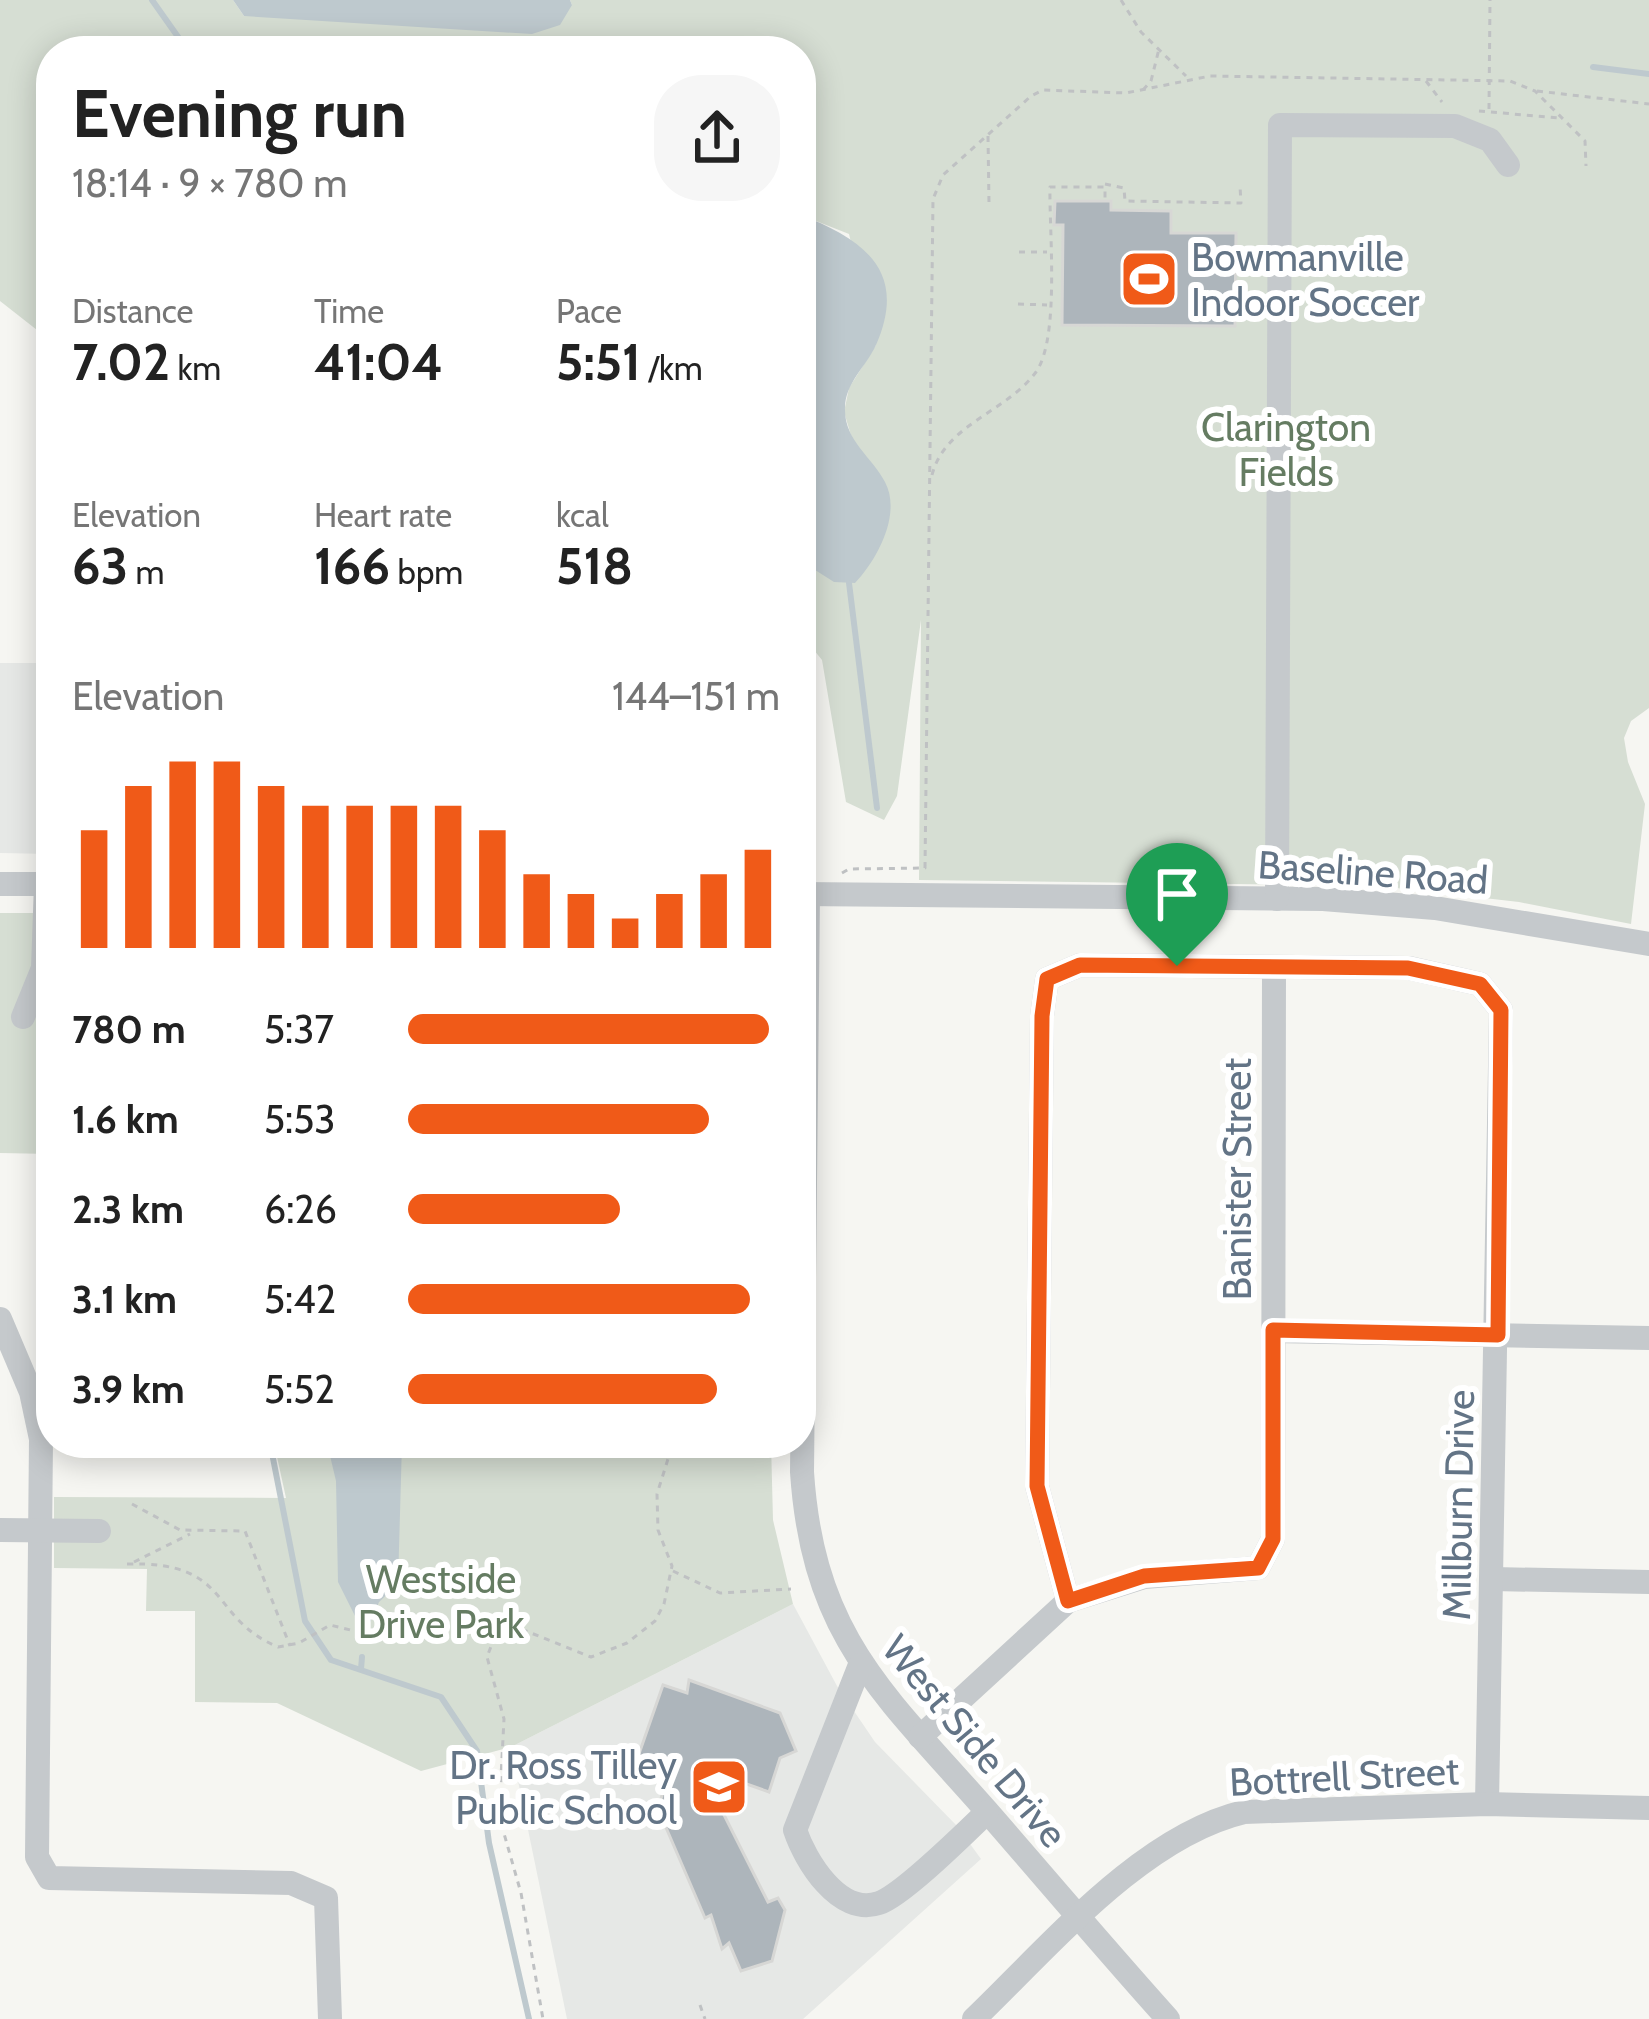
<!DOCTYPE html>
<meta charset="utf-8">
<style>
body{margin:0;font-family:Cabin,sans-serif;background:#f6f6f6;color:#222;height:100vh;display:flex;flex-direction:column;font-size:45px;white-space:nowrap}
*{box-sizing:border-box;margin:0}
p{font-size:39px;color:#767676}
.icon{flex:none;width:66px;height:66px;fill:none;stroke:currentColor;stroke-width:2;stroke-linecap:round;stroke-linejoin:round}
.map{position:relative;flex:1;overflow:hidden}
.side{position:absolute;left:36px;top:36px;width:780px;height:1422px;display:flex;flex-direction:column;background:#fff;border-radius:48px;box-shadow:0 6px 30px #0003}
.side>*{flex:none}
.pin{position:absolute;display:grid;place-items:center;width:102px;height:102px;color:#fff;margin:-123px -51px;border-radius:50% 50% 50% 0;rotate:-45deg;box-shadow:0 0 12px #0007}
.pin .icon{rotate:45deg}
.round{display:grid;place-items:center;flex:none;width:126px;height:126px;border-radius:48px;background:#f6f6f6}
.headline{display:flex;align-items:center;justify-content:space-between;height:204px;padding:0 36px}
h1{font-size:66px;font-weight:700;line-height:90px}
.figures{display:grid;grid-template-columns:repeat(3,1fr);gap:18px;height:204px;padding:12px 36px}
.figures div{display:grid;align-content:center}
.figures b{font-size:51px;font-weight:700}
.figures small{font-size:33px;font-weight:400}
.figures p{font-size:33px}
.chart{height:336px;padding:24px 36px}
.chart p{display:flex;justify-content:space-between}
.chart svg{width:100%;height:216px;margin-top:12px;stroke:#f05a18;stroke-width:6}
ul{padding:0 36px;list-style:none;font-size:39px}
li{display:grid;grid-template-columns:192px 144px 1fr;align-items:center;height:90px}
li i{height:30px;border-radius:15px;background:#f05a18}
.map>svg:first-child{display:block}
</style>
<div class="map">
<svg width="1649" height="2019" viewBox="0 0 1649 2019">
<rect width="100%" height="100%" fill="#f6f6f2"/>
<!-- built -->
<g fill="#e6e8e6">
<polygon points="0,663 51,663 51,854 0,853"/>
<polygon points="793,1604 837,1686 875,1742 957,1826 981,1859 803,2019 567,2019 511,1747"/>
</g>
<!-- green -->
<g fill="#d6ded3">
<polygon points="0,0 233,0 244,16 572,5 570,0 1649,0 1649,708 1631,721 1624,738 1628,762 1645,804 1631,924 1519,902 1379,886 919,880 921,620 897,796 884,820 846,802 822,660 801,634 801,561 810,569 853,442 844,412 849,388 876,345 849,234 801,215 801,51 51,51 51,341 0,301"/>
<polygon points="0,913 51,913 51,1154 0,1153"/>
<polygon points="274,1443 771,1443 773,1520 793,1604 511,1747 421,1771 277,1703 195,1702 195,1611 146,1611 147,1569 54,1568 54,1497 286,1498"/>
</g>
<!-- water -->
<g fill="#bec9ce">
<polygon points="233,0 570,0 572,5 560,25 532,34 244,16"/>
<path d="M801 215C862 239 909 270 876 345 866 367 844 384 845 410 845 441 872 457 885 482 902 514 877 560 855 583L834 582 801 561Z"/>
<polygon points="327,1443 402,1443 398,1584 379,1602 369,1625 359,1624 338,1582 336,1481"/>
</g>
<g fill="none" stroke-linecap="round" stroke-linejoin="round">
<!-- stream -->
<g stroke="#bec9ce" stroke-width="6">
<polyline points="152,0 188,51"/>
<polyline points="1593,67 1649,74"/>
<polyline points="849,583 877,808"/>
<polyline points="270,1443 305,1621 331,1660 441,1697 477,1751 489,1843 529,2019"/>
<polyline points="361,1669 362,1657"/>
</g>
</g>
<!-- building -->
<g fill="#adb5bb" stroke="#d7d7d5" stroke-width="3">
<polygon points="1055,201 1111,201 1111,210 1171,211 1171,233 1236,233 1235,326 1062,325 1063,225 1054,225"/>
<polygon points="689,1680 780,1713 796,1751 780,1758 769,1792 741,1782 736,1799 713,1793 768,1902 778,1898 785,1910 772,1961 741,1971 729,1943 722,1949 711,1915 705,1918 658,1809 665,1785 632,1774 663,1685 687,1693"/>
</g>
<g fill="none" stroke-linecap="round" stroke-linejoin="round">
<!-- path -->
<g stroke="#bfc1c3" stroke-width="3" stroke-dasharray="6 6" stroke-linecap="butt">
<polyline points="1121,0 1141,32 1186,76"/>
<polyline points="1426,81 1442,102"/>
<polyline points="1143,90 1151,81 1159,49"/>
<polyline points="1537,91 1649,104"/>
<polyline points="1489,109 1490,0"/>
<polyline points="1479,111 1559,118"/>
<polyline points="988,136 989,203"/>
<polyline points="1105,184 1124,188 1125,201 1241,203 1240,186"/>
<polyline points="1019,252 1047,252"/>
<polyline points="1018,304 1047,305"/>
<path d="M932 475C945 424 1007 412 1036 372 1060 338 1049 230 1050 187H1105V201"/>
<polyline points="842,873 849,869 925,868 933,199 943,175 1031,96 1043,90 1126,93 1210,76 1510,81 1535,91 1585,141 1586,166"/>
<polyline points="132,1504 180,1530 245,1531 290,1646"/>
<polyline points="134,1562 190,1534"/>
<path d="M127 1564C233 1561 208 1618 278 1647L299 1643 330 1625 371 1635 475 1631 495 1636 521 1629 591 1657 627 1643 655 1621 664 1604 672 1566 658 1530 657 1494 673 1443"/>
<polyline points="673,1571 720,1593 791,1589"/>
<polyline points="495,1636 487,1657 504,1719 499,1816 521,1893 543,2019"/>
<polyline points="700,2005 705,2019"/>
</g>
<!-- minor -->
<g stroke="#c5c9cc" stroke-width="24">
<polyline points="0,884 51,884"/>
<polyline points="801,894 1323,899 1435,908 1649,944"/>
<path d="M808 894 802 1472C813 1637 884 1694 986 1810 1047 1880 1106 1950 1168 2019"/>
<polyline points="1277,899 1280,125 1455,126 1490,140 1508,165"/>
<polyline points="23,1017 43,968 46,884"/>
<polyline points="0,1319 31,1392 41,1439 37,1857 49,1878 291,1883 326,1898 330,2019"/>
<polyline points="1273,1331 1649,1338"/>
<polyline points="0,1530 99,1531"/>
<polyline points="1493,1579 1649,1582"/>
<polyline points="1068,1601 1037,1486 1042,1016 1047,979 1080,965 1409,968 1480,984 1501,1010 1487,1804"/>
<path d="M860 1665 795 1830C805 1860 839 1917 879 1903 903 1895 966 1832 987 1812"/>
<polyline points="920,1737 1068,1601 1144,1577 1258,1568 1273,1539 1274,967"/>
<path d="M974 2019C1049 1947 1142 1836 1244 1812L1487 1804 1649 1808"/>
</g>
</g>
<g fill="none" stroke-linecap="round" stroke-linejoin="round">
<!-- route casing -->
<g stroke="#fff" stroke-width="24">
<polygon id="route" points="1080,965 1408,968 1480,984 1501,1010 1498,1335 1273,1330 1273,1539 1258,1568 1144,1576 1068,1601 1037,1486 1042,1016 1047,979"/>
</g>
<!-- route -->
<use href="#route" stroke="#f05a18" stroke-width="15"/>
</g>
<!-- icons -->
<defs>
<g id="stadium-square" transform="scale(3)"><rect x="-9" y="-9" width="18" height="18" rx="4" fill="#f05a18" stroke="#fff"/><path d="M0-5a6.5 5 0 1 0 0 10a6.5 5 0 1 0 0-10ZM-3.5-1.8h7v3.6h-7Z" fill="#fff"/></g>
<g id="school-square" transform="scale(3)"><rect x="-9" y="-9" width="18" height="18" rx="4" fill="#f05a18" stroke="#fff"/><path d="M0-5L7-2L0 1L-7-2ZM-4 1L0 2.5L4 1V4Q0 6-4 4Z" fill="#fff"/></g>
</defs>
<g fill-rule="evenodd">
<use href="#stadium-square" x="1149" y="279"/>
<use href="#school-square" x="719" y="1787"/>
</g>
<g text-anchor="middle" stroke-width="12" stroke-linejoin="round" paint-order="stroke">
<!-- poi labels -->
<g font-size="39" fill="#637486" stroke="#fff" text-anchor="start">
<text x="1191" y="271">Bowmanville<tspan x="1191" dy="45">Indoor Soccer</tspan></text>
<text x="677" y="1779" text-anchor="end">Dr. Ross Tilley<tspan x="677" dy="45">Public School</tspan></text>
</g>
<!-- park labels -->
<g font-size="39" fill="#657c62" stroke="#fff">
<text x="1286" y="441">Clarington<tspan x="1286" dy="45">Fields</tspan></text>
<text x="441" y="1593">Westside<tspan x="441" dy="45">Drive Park</tspan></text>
</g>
<!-- street labels -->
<g font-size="39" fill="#637486" stroke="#fff">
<text transform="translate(1373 872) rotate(4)" y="14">Baseline Road</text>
<text transform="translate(1237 1179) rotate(-90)" y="14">Banister Street</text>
<text transform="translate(1458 1505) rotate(-89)" y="14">Millburn Drive</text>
<text transform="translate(975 1741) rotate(50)" y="14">West Side Drive</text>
<text transform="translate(1344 1776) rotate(-3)" y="14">Bottrell Street</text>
</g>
</g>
</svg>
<div class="pin" style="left:1177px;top:966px;background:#1e9e55"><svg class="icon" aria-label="arrive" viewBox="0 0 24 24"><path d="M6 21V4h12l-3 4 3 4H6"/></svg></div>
<section class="side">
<div class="headline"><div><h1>Evening run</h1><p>18:14 · 9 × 780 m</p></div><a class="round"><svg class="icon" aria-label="share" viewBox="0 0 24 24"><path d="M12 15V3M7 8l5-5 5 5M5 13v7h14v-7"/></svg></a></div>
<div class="figures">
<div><p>Distance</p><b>7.02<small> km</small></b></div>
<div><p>Time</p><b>41:04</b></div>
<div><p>Pace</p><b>5:51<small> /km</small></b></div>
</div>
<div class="figures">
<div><p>Elevation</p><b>63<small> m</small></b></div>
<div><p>Heart rate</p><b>166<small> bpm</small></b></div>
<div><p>kcal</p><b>518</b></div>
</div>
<div class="chart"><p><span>Elevation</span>144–151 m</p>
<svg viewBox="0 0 160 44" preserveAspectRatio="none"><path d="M5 44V20M15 44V11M25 44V6M35 44V6M45 44V11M55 44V15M65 44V15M75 44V15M85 44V15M95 44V20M105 44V29M115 44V33M125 44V38M135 44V33M145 44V29M155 44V24"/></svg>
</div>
<ul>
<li><b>780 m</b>5:37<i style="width:97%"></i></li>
<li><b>1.6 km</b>5:53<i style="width:81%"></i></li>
<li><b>2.3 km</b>6:26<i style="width:57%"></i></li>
<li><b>3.1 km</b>5:42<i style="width:92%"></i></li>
<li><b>3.9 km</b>5:52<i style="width:83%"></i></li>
</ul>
</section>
</div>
